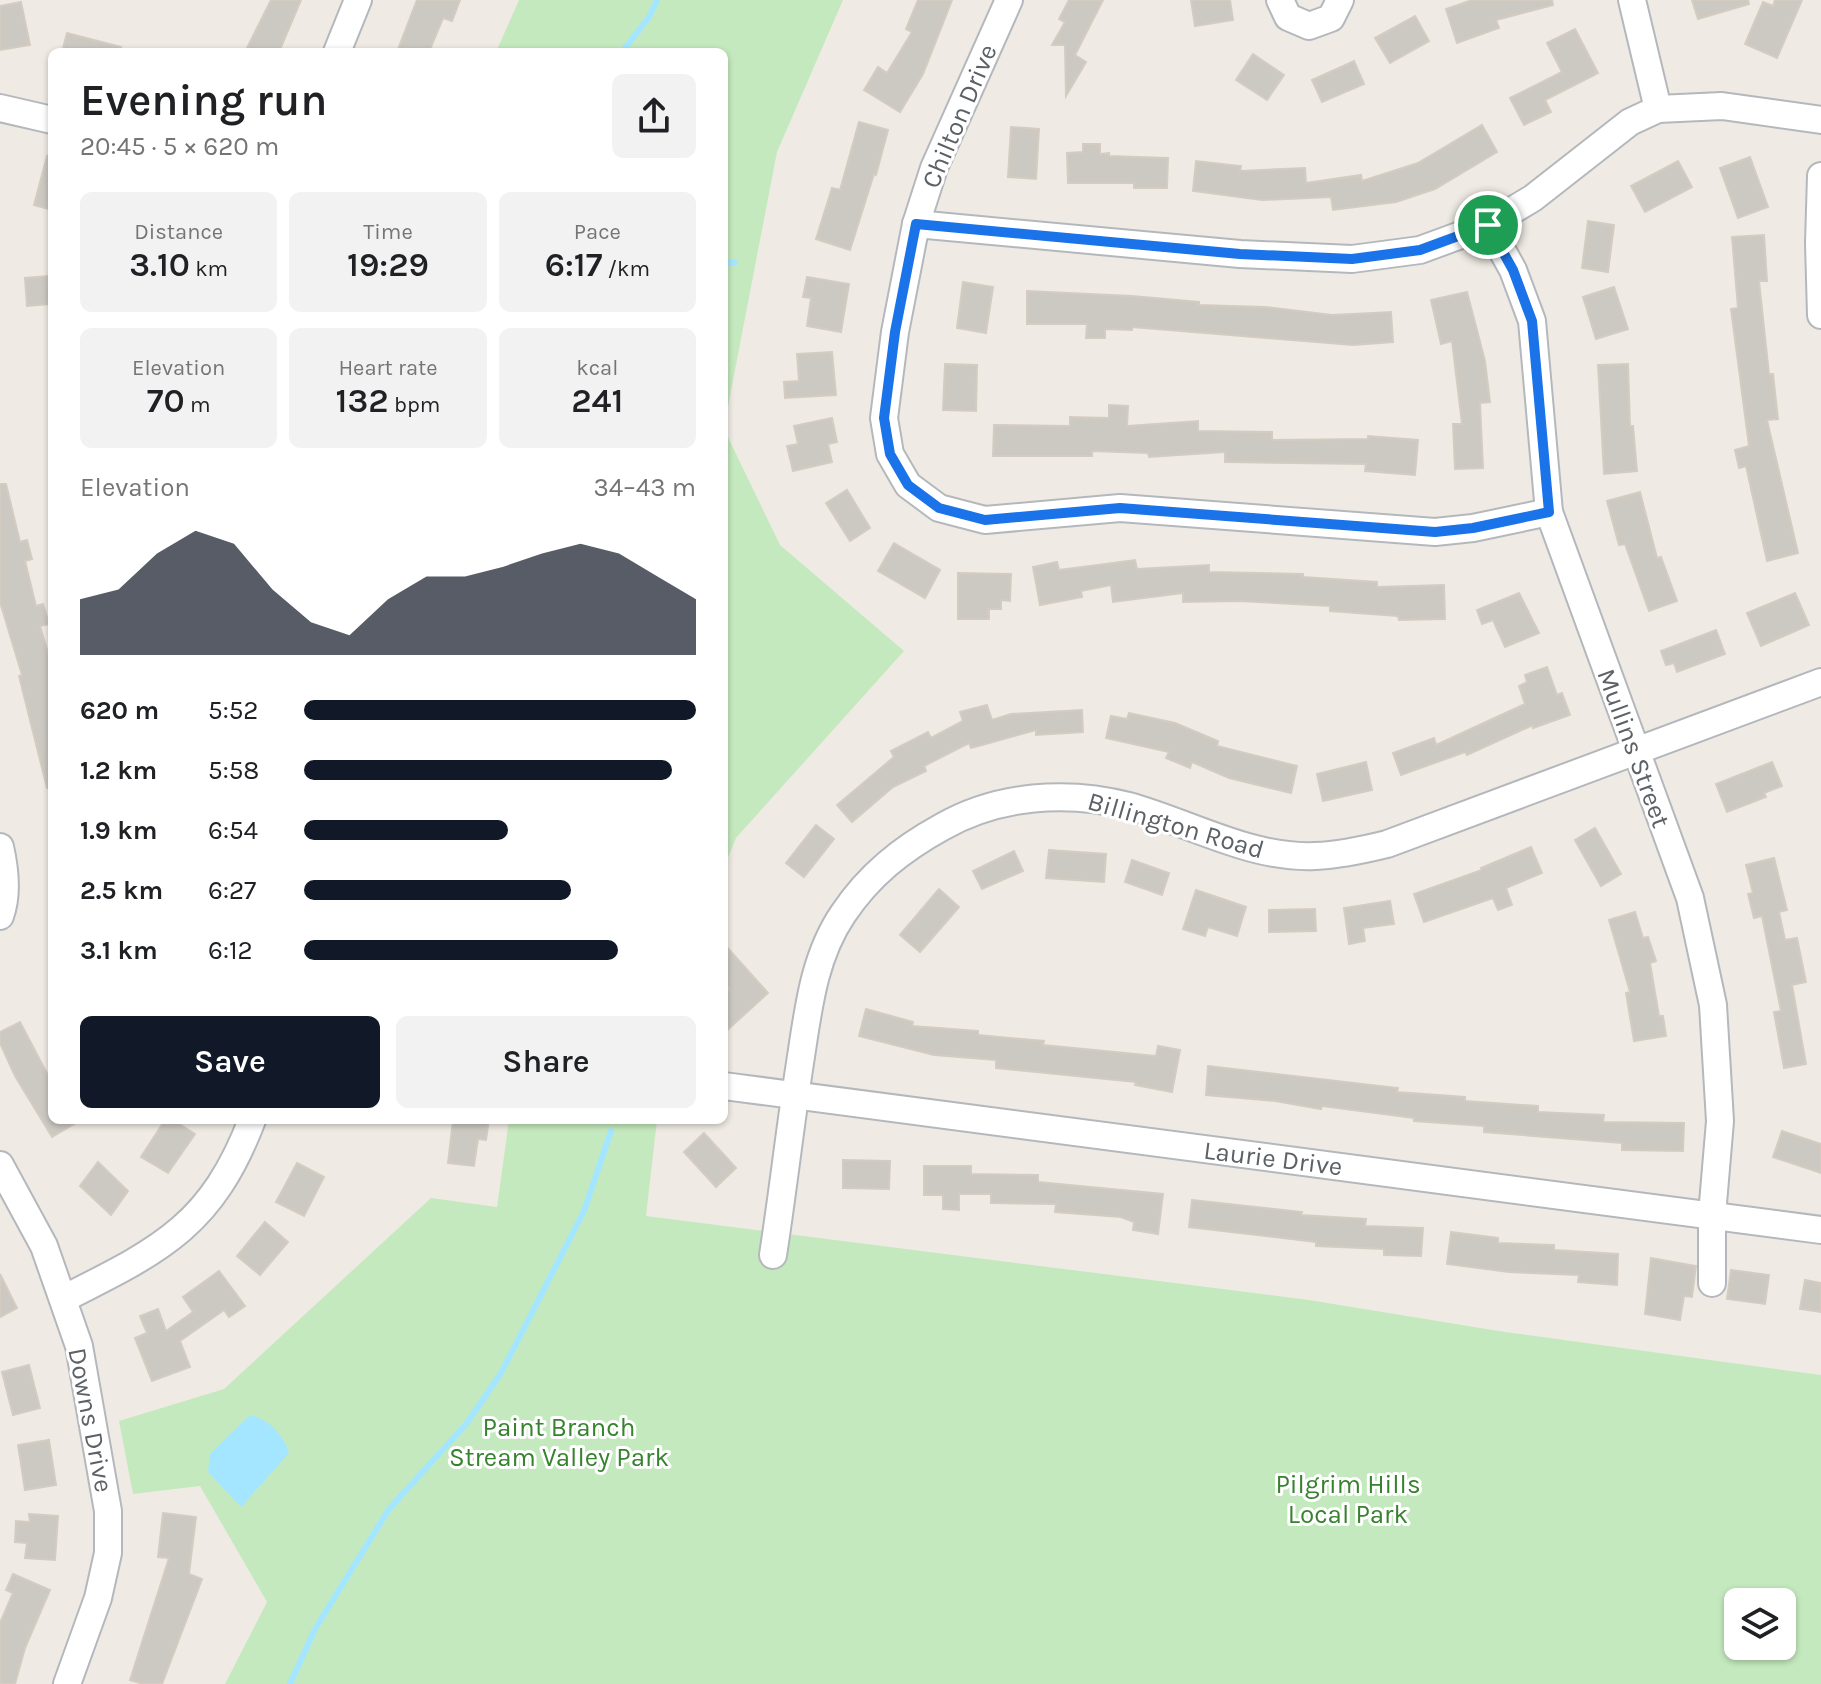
<!DOCTYPE html>
<meta charset="utf-8">
<style>
body{margin:0;font-family:Karla,sans-serif;background:#f2f2f2;color:#202124;height:100vh;display:flex;flex-direction:column;font-size:30px;white-space:nowrap}
*{box-sizing:border-box;margin:0}
p{font-size:26px;color:#757577}
.icon{flex:none;width:44px;height:44px;fill:none;stroke:currentColor;stroke-width:2;stroke-linecap:round;stroke-linejoin:round}
.map{position:relative;flex:1;overflow:hidden}
.details{position:absolute;left:48px;top:48px;width:680px;height:1076px;display:flex;flex-direction:column;background:#fff;border-radius:12px;box-shadow:0 2px 6px #0004}
.details>*{flex:none}
.buttons{position:absolute;left:1724px;top:1588px;display:grid;gap:16px}
.buttons a{display:grid;place-items:center;width:72px;height:72px;border-radius:12px;background:#fff;box-shadow:0 2px 6px #0004;font-size:40px}
.pin{position:absolute;display:grid;place-items:center;width:68px;height:68px;color:#fff;margin:-34px;border:4px solid #fff;border-radius:50%;box-shadow:0 2px 8px #0007}
.round{display:grid;place-items:center;flex:none;width:84px;height:84px;border-radius:12px;background:#f2f2f2}
.summary{display:flex;align-items:center;justify-content:space-between;height:136px;padding:0 32px}
h1{font-size:44px;font-weight:600;line-height:60px}
.metrics{display:grid;grid-template-columns:repeat(3,1fr);gap:12px;height:136px;padding:8px 32px}
.metrics div{display:grid;align-content:center;border-radius:12px;background:#f2f2f2;text-align:center}
.metrics b{font-size:34px;font-weight:600}
.metrics small{font-size:22px;font-weight:400}
.metrics p{font-size:22px}
.chart{height:224px;padding:16px 32px}
.chart p{display:flex;justify-content:space-between}
.chart svg{width:100%;height:144px;margin-top:8px;fill:#111827;opacity:.7}
.button{display:flex;gap:16px;margin-top:auto;padding:16px 32px}
.button a{flex:1;height:92px;border-radius:12px;background:#111827;color:#fff;font-size:32px;font-weight:600;line-height:92px;text-align:center}
.button a+a{background:#f2f2f2;color:#202124}
ul{padding:0 32px;list-style:none;font-size:26px}
li{display:grid;grid-template-columns:128px 96px 1fr;align-items:center;height:60px}
li i{height:20px;border-radius:10px;background:#111827}
.map>svg:first-child{display:block}
</style>
<div class="map">
<svg width="1821" height="1684" viewBox="0 0 1821 1684">
<rect width="100%" height="100%" fill="#efebe4"/>
<!-- green -->
<g fill="#c5e9be" fill-rule="evenodd">
<polygon points="519,0 843,0 777,152 724,427 724,52 496,52"/>
<polygon points="724,429 780,545 904,651 736,838 724,867"/>
<path d="M509 1120H657L646 1216 1309 1300 1505 1332 1821 1375V1684H225L267 1602 200 1486 133 1494 119 1421 224 1389 431 1198 497 1207ZM1738 1602H1782V1646H1738Z"/>
</g>
<!-- water -->
<path fill="#a4e6ff" d="M250 1415C269 1419 283 1434 289 1453L241 1507 208 1472 210 1454Z"/>
<g fill="none" stroke-linecap="round" stroke-linejoin="round">
<!-- stream -->
<g stroke="#a4e6ff" stroke-width="6">
<polyline points="622,52 649,17 657,0"/>
<polyline points="724,264 735,262"/>
<polyline points="290,1684 315,1629 389,1509 467,1423 501,1373 584,1211 611,1131"/>
</g>
</g>
<!-- building -->
<g fill="#ccc8c2" stroke="#d5ccc1" stroke-width="2">
<polygon points="271,0 301,0 279,52 245,52"/>
<polygon points="417,0 460,0 452,21 443,18 429,52 397,52"/>
<polygon points="918,0 952,0 923,74 900,112 864,90 878,67 887,73 912,32 906,29"/>
<polygon points="1069,0 1103,0 1075,55 1086,62 1066,96 1065,45 1052,45 1065,22 1059,19"/>
<polygon points="1191,0 1230,0 1233,20 1195,26"/>
<polygon points="1472,0 1552,0 1553,5 1496,20 1499,28 1457,43 1446,9"/>
<polygon points="1692,0 1748,0 1749,4 1698,19"/>
<polygon points="1775,0 1802,0 1777,58 1745,44 1763,2 1773,6"/>
<polygon points="21,2 30,45 0,50 0,6"/>
<polygon points="1415,16 1429,41 1390,63 1375,38"/>
<polygon points="1575,29 1598,73 1545,100 1551,112 1524,125 1510,98 1562,72 1547,43"/>
<polygon points="67,33 121,47 120,52 62,52"/>
<polygon points="1253,54 1284,75 1267,100 1236,80"/>
<polygon points="1354,61 1364,84 1322,102 1312,80"/>
<polygon points="859,122 888,130 876,175 874,174 850,250 816,239 832,188 840,190"/>
<polygon points="1482,125 1497,152 1435,189 1396,202 1333,210 1331,197 1262,200 1193,191 1196,161 1241,166 1240,171 1305,168 1306,183 1361,175 1362,181 1418,163"/>
<polygon points="1011,127 1039,129 1036,179 1008,177"/>
<polygon points="1083,144 1100,144 1100,154 1109,153 1109,156 1168,158 1167,188 1134,188 1134,183 1068,183 1067,153 1083,152"/>
<polygon points="47,156 52,157 52,210 34,205"/>
<polygon points="1750,157 1768,207 1738,218 1720,168"/>
<polygon points="1678,161 1692,187 1645,212 1631,186"/>
<polygon points="1588,221 1614,225 1608,272 1582,268"/>
<polygon points="1764,235 1767,281 1759,281 1769,374 1773,374 1778,419 1767,420 1798,553 1767,561 1746,466 1739,468 1735,450 1749,446 1731,309 1738,308 1732,237"/>
<polygon points="48,276 51,304 27,306 25,278"/>
<polygon points="807,277 849,284 841,332 807,326 811,298 803,297"/>
<polygon points="963,282 993,287 986,333 957,328"/>
<polygon points="1614,287 1628,329 1596,339 1583,297"/>
<polygon points="1027,291 1132,296 1199,302 1199,305 1265,307 1332,315 1391,312 1393,342 1353,345 1132,327 1132,330 1105,329 1105,338 1086,338 1087,324 1027,324"/>
<polygon points="1467,292 1485,361 1490,402 1480,403 1483,468 1455,469 1453,424 1462,424 1452,341 1441,344 1431,300"/>
<polygon points="832,352 836,395 785,398 784,382 799,381 797,354"/>
<polygon points="945,364 977,365 976,411 943,410"/>
<polygon points="1628,364 1630,426 1633,426 1637,471 1604,474 1598,365"/>
<polygon points="1109,405 1128,406 1127,426 1198,421 1198,431 1272,432 1272,440 1368,439 1368,436 1418,440 1415,475 1365,471 1366,464 1225,462 1225,452 1149,457 1148,453 1092,451 1092,456 993,456 994,425 1070,426 1070,417 1109,418"/>
<polygon points="832,418 837,442 828,444 832,462 793,471 787,446 798,444 794,426"/>
<polygon points="0,484 6,484 20,542 27,540 32,559 25,561 36,606 43,604 49,624 40,626 52,667 52,788 47,788 19,676 22,675 0,602"/>
<polygon points="847,490 870,528 850,541 826,503"/>
<polygon points="1640,492 1657,558 1661,557 1677,601 1649,611 1625,544 1619,545 1607,501"/>
<polygon points="894,543 940,570 925,598 878,571"/>
<polygon points="1135,560 1137,569 1209,565 1209,572 1303,574 1303,577 1377,582 1377,587 1444,585 1445,619 1399,620 1398,616 1330,611 1330,606 1239,601 1183,602 1183,593 1113,602 1111,585 1081,591 1082,597 1040,605 1033,567 1057,562 1059,570"/>
<polygon points="958,573 1011,574 1010,601 1001,600 1001,609 989,609 989,619 958,619"/>
<polygon points="1519,593 1539,633 1505,647 1493,620 1482,624 1477,610"/>
<polygon points="1795,593 1809,625 1761,646 1747,613"/>
<polygon points="1716,630 1725,654 1677,672 1674,663 1666,665 1661,651"/>
<polygon points="1547,667 1557,695 1562,693 1570,715 1533,728 1533,725 1467,755 1465,752 1401,775 1393,753 1434,738 1436,745 1525,704 1519,686 1527,682 1525,675"/>
<polygon points="987,705 992,720 1011,714 1082,710 1083,732 1036,735 1036,730 971,748 969,743 924,766 926,771 893,787 852,822 837,805 894,757 891,751 928,732 931,738 963,721 960,712"/>
<polygon points="1129,713 1175,723 1218,741 1217,746 1297,766 1291,793 1229,778 1192,762 1190,768 1166,758 1169,752 1106,738 1111,716 1127,719"/>
<polygon points="1366,762 1372,790 1323,801 1317,774"/>
<polygon points="1772,762 1782,786 1764,793 1766,797 1727,812 1716,784"/>
<polygon points="816,825 834,839 804,877 786,863"/>
<polygon points="1595,828 1621,874 1601,886 1575,840"/>
<polygon points="1531,847 1542,873 1506,888 1512,905 1498,910 1493,898 1424,922 1414,894 1482,870 1481,868"/>
<polygon points="1049,850 1106,854 1104,882 1046,878"/>
<polygon points="1014,851 1023,871 982,889 973,871"/>
<polygon points="1774,858 1787,910 1779,912 1785,940 1797,938 1806,982 1792,985 1806,1064 1784,1068 1774,1012 1781,1011 1762,916 1754,918 1748,894 1753,893 1746,865"/>
<polygon points="1132,860 1169,873 1162,895 1125,882"/>
<polygon points="939,889 959,907 920,952 900,935"/>
<polygon points="1196,890 1246,907 1237,936 1208,927 1205,936 1183,929"/>
<polygon points="1390,901 1394,924 1363,928 1365,941 1349,944 1344,908"/>
<polygon points="1315,909 1316,931 1269,932 1269,910"/>
<polygon points="1635,912 1643,938 1648,937 1656,961 1650,963 1659,1016 1663,1016 1666,1036 1634,1041 1626,993 1630,992 1609,920"/>
<polygon points="724,944 768,993 724,1033 724,994 730,989 724,982"/>
<polygon points="866,1009 913,1022 912,1026 978,1031 978,1035 1044,1041 1043,1045 1156,1056 1158,1046 1180,1050 1172,1092 1135,1085 1136,1082 996,1068 996,1060 934,1055 859,1036"/>
<polygon points="20,1022 52,1083 52,1120 81,1120 52,1137 15,1076 0,1043 0,1032"/>
<polygon points="1208,1066 1398,1088 1397,1092 1465,1097 1465,1101 1538,1106 1538,1112 1604,1115 1603,1122 1684,1123 1683,1151 1622,1150 1622,1143 1484,1132 1484,1126 1414,1121 1414,1118 1322,1106 1321,1109 1275,1101 1206,1095"/>
<polygon points="165,1120 173,1120 195,1134 168,1173 141,1157"/>
<polygon points="453,1120 489,1120 486,1140 478,1139 474,1166 448,1163"/>
<polygon points="1782,1131 1821,1144 1821,1173 1773,1157"/>
<polygon points="704,1133 736,1168 716,1187 684,1152"/>
<polygon points="843,1160 890,1161 889,1189 843,1188"/>
<polygon points="98,1162 128,1191 111,1215 80,1186"/>
<polygon points="297,1163 324,1177 304,1216 276,1202"/>
<polygon points="924,1166 971,1166 971,1174 1038,1175 1038,1182 1163,1194 1158,1234 1133,1230 1134,1222 1121,1217 1055,1212 1056,1204 991,1203 991,1194 959,1194 959,1210 943,1209 943,1195 924,1195"/>
<polygon points="1192,1200 1302,1212 1301,1215 1366,1219 1365,1226 1423,1228 1421,1256 1384,1255 1384,1249 1316,1246 1316,1242 1189,1227"/>
<polygon points="265,1222 288,1242 260,1275 237,1256"/>
<polygon points="1451,1232 1498,1238 1498,1243 1554,1245 1554,1250 1618,1254 1617,1285 1578,1282 1579,1275 1509,1272 1447,1264"/>
<polygon points="1651,1258 1696,1266 1692,1297 1684,1296 1680,1320 1645,1314"/>
<polygon points="1731,1270 1769,1275 1765,1304 1727,1299"/>
<polygon points="219,1271 245,1306 229,1317 224,1310 180,1341 190,1367 152,1381 135,1338 147,1333 140,1316 158,1309 166,1331 193,1312 183,1297"/>
<polygon points="0,1274 17,1308 0,1317"/>
<polygon points="1805,1280 1821,1283 1821,1312 1800,1309"/>
<polygon points="29,1365 40,1408 13,1415 2,1372"/>
<polygon points="49,1440 56,1485 25,1490 18,1445"/>
<polygon points="163,1513 196,1517 189,1574 202,1579 162,1684 143,1684 130,1680 169,1558 158,1557"/>
<polygon points="29,1514 58,1516 55,1560 25,1558 27,1543 15,1542 16,1521 30,1522"/>
<polygon points="13,1574 50,1590 25,1648 15,1684 0,1684 0,1623 13,1593 6,1590"/>
</g>
<g fill="none" stroke-linecap="round" stroke-linejoin="round">
<!-- minor casing -->
<g stroke="#b4b8bc" stroke-width="30">
<g id="minor">
<polyline points="1009,0 934,168 916,224 895,332 884,418 890,454 908,485 939,508 985,520 1120,508 1435,532 1473,528 1549,512"/>
<polyline points="1280,0 1288,17 1309,26 1331,18 1340,0"/>
<polyline points="1632,0 1658,109"/>
<polyline points="337,52 358,0"/>
<polyline points="0,108 52,120"/>
<polyline points="1821,176 1819,243 1821,315"/>
<polyline points="916,224 1240,254 1352,259 1420,250 1488,225 1533,198 1630,122 1658,109 1722,106 1821,120"/>
<polyline points="1488,225 1513,270 1532,321 1549,512 1690,898 1713,1005 1720,1121 1712,1215 1712,1283"/>
<path d="M0 847C5 869 8 895 0 916"/>
<polyline points="724,1086 1821,1230"/>
<polyline points="0,1165 44,1246 79,1346 108,1511 108,1553 98,1598 67,1684"/>
<path d="M773 1255C783 1191 790 1127 800 1063 808 1012 813 958 843 914 869 875 902 849 942 827 998 795 1067 790 1129 806 1190 823 1251 859 1315 856 1340 855 1363 850 1387 844L1821 682"/>
<path d="M63 1299C160 1250 211 1227 252 1120"/>
</g>
</g>
<!-- minor -->
<use href="#minor" stroke="#fff" stroke-width="26"/>
</g>
<g fill="none" stroke-linecap="round" stroke-linejoin="round">
<!-- route casing -->
<g stroke="#fff" stroke-width="16">
<polygon id="route" points="916,224 1240,254 1352,259 1420,250 1488,225 1513,270 1532,321 1549,512 1473,528 1435,532 1120,508 985,520 939,508 908,485 890,454 884,418 895,332"/>
</g>
<!-- route -->
<use href="#route" stroke="#1a73e8" stroke-width="10"/>
</g>
<g text-anchor="middle" stroke-width="6" stroke-linejoin="round" paint-order="stroke">
<!-- street labels -->
<g font-size="26" fill="#5c6165" stroke="#fff">
<text transform="translate(959 116) rotate(-67)" y="9">Chilton Drive</text>
<text transform="translate(1634 748) rotate(70)" y="9">Mullins Street</text>
<text transform="translate(1176 825) rotate(16)" y="9">Billington Road</text>
<text transform="translate(1273 1158) rotate(7)" y="9">Laurie Drive</text>
<text transform="translate(91 1420) rotate(79)" y="9">Downs Drive</text>
</g>
<!-- park labels -->
<g font-size="26" fill="#37822e" stroke="#fff">
<text x="559" y="1436">Paint Branch<tspan x="559" dy="30">Stream Valley Park</tspan></text>
<text x="1348" y="1493">Pilgrim Hills<tspan x="1348" dy="30">Local Park</tspan></text>
</g>
</g>
</svg>
<div class="buttons">
<a><svg class="icon" aria-label="layers" viewBox="0 0 24 24"><path d="M12 4l9 5-9 5-9-5zM3 14l9 5 9-5"/></svg></a>
</div>
<div class="pin" style="left:1488px;top:225px;background:#1e9e55"><svg class="icon" aria-label="arrive" viewBox="0 0 24 24"><path d="M6 21V4h12l-3 4 3 4H6"/></svg></div>
<section class="details">
<div class="summary"><div><h1>Evening run</h1><p>20:45 · 5 × 620 m</p></div><a class="round"><svg class="icon" aria-label="share" viewBox="0 0 24 24"><path d="M12 15V3M7 8l5-5 5 5M5 13v7h14v-7"/></svg></a></div>
<div class="metrics">
<div><p>Distance</p><b>3.10<small> km</small></b></div>
<div><p>Time</p><b>19:29</b></div>
<div><p>Pace</p><b>6:17<small> /km</small></b></div>
</div>
<div class="metrics">
<div><p>Elevation</p><b>70<small> m</small></b></div>
<div><p>Heart rate</p><b>132<small> bpm</small></b></div>
<div><p>kcal</p><b>241</b></div>
</div>
<div class="chart"><p><span>Elevation</span>34–43 m</p>
<svg viewBox="0 0 160 44" preserveAspectRatio="none"><path d="M0 44V27L10 24L20 13L30 6L40 10L50 24L60 34L70 38L80 27L90 20L100 20L110 17L120 13L130 10L140 13L150 20L160 27V44z"/></svg>
</div>
<ul>
<li><b>620 m</b>5:52<i style="width:100%"></i></li>
<li><b>1.2 km</b>5:58<i style="width:94%"></i></li>
<li><b>1.9 km</b>6:54<i style="width:52%"></i></li>
<li><b>2.5 km</b>6:27<i style="width:68%"></i></li>
<li><b>3.1 km</b>6:12<i style="width:80%"></i></li>
</ul>
<div class="button"><a>Save</a><a>Share</a></div>
</section>
</div>
